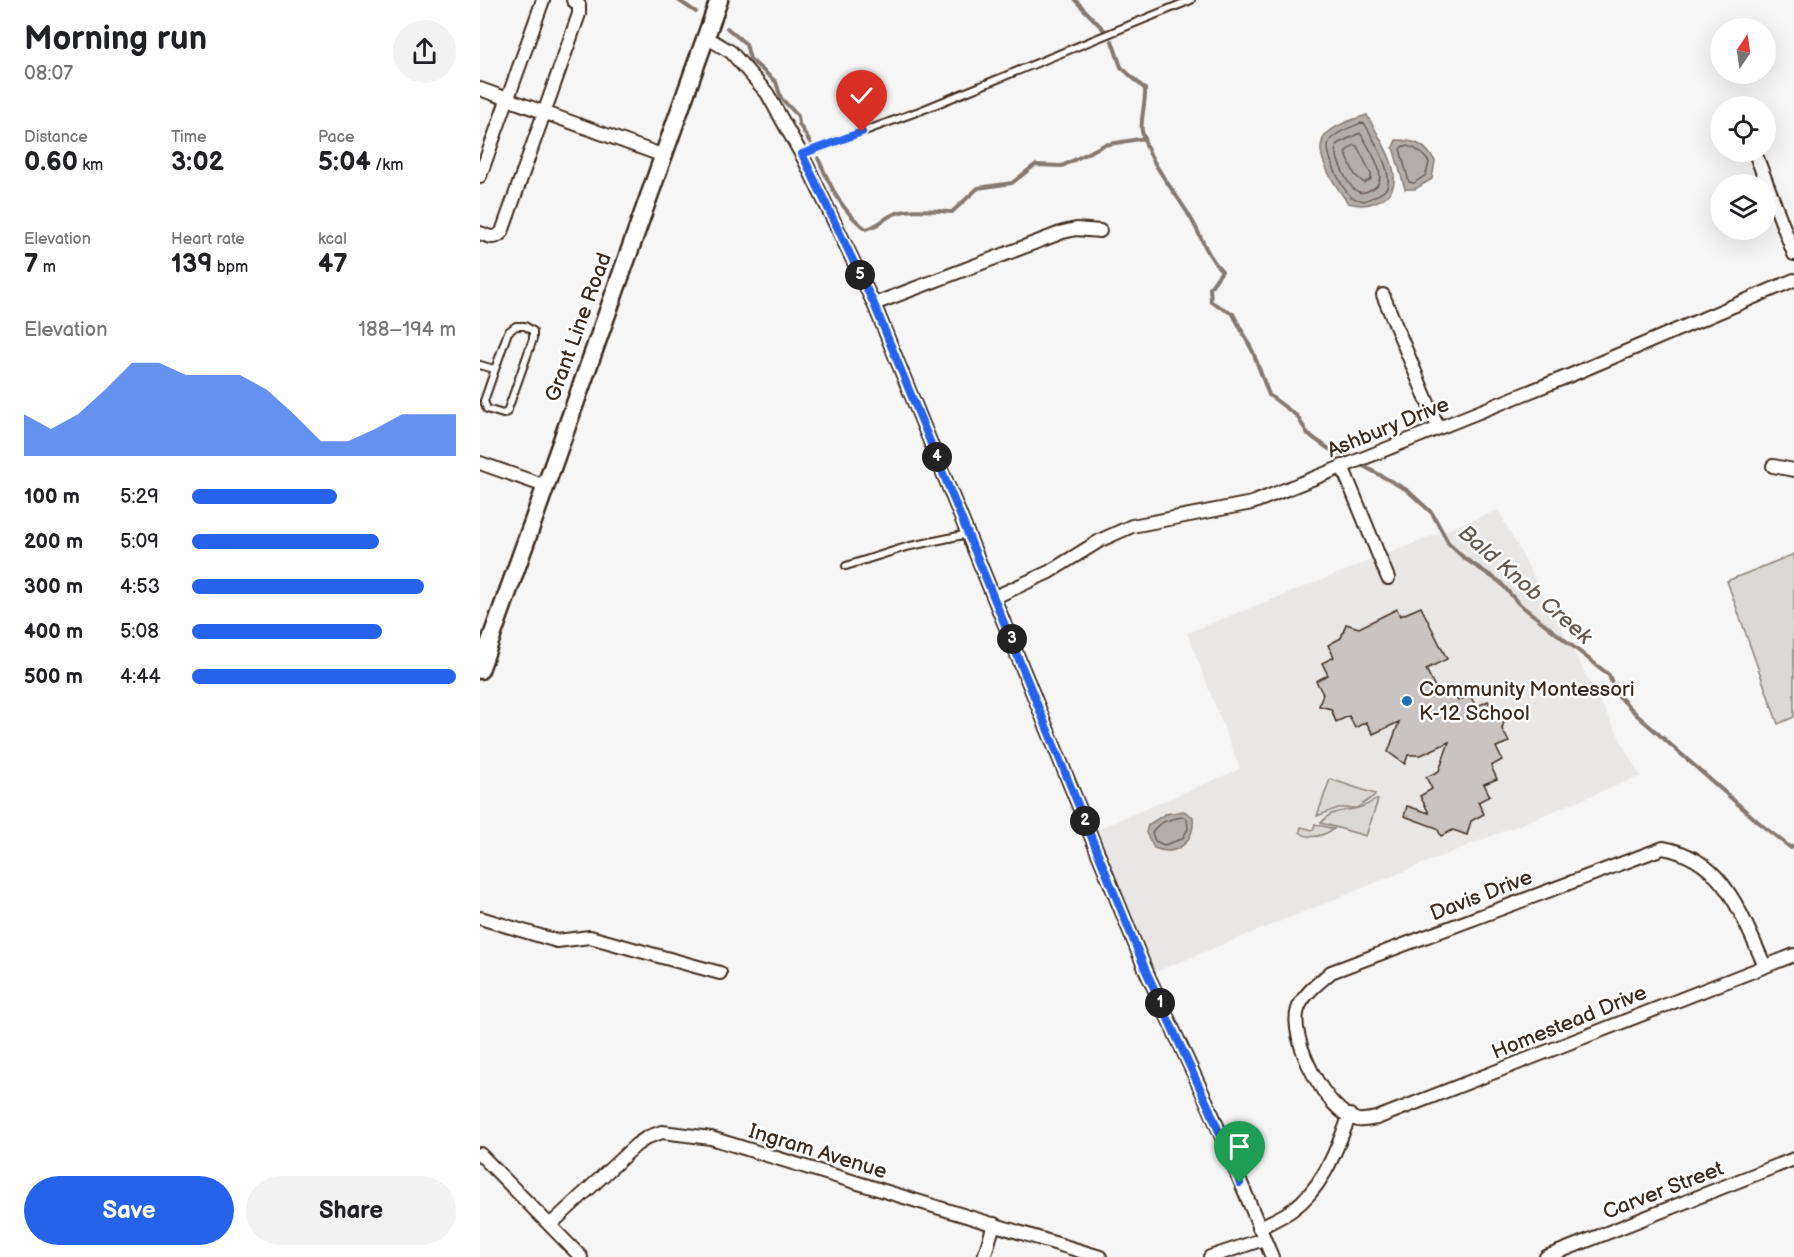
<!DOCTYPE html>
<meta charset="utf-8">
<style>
body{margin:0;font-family:"Balsamiq Sans",sans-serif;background:#f2f2f2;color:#202124;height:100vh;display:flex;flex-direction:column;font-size:22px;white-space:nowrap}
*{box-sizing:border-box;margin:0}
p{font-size:20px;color:#757577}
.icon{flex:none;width:33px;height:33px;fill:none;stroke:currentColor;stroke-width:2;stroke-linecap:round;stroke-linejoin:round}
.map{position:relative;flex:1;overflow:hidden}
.panel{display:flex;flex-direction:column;background:#fff;width:480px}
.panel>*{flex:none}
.needle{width:39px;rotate:13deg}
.fabs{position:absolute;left:1230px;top:18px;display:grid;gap:12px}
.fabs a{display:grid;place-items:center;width:66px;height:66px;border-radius:50%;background:#fff;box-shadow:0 6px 24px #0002;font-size:30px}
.pin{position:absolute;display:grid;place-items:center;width:51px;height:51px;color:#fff;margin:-62px -26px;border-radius:50% 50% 50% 0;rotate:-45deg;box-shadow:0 0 6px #0007}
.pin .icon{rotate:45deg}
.km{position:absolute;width:30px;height:30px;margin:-15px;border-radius:50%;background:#222;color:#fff;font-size:16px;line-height:30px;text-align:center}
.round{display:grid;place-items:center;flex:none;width:63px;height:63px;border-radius:32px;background:#f2f2f2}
.overview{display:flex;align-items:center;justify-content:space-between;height:102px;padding:0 24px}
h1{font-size:33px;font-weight:700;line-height:45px}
.metrics{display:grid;grid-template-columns:repeat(3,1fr);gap:9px;height:102px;padding:6px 24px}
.metrics div{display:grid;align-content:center}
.metrics b{font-size:26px;font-weight:700}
.metrics small{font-size:16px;font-weight:400}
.metrics p{font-size:16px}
.chart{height:168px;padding:12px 24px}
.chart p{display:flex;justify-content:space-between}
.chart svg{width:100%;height:108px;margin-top:6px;fill:#2563eb;opacity:.7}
.primary-button{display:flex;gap:12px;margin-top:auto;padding:12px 24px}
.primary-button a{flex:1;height:69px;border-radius:36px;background:#2563eb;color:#fff;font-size:24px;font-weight:700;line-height:69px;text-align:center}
.primary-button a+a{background:#f2f2f2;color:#202124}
ul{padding:0 24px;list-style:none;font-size:20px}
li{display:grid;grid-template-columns:96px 72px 1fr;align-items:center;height:45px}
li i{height:15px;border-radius:8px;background:#2563eb}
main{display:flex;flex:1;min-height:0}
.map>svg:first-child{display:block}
</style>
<main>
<section class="panel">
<div class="overview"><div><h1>Morning run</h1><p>08:07</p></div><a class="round"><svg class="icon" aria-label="share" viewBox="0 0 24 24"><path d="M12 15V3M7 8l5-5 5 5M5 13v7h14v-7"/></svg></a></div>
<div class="metrics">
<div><p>Distance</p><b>0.60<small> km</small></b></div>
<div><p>Time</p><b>3:02</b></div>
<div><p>Pace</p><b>5:04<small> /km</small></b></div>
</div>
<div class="metrics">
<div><p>Elevation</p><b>7<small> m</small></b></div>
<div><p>Heart rate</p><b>139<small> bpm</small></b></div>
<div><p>kcal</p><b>47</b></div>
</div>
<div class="chart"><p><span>Elevation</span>188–194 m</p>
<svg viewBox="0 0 160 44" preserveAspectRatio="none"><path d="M0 44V27L10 33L20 27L30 17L40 6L50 6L60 11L70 11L80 11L90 17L100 27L110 38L120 38L130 33L140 27L150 27L160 27V44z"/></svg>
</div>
<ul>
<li><b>100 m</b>5:29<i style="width:55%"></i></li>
<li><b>200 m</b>5:09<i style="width:71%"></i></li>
<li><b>300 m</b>4:53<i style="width:88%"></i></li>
<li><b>400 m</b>5:08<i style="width:72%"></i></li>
<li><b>500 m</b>4:44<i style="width:100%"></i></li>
</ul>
<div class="primary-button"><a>Save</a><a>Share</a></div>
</section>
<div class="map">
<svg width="1314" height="1257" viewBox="0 0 1314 1257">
<rect width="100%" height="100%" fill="#f7f6f6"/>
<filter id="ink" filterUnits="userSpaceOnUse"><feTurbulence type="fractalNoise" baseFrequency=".0167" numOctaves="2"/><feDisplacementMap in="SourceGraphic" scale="12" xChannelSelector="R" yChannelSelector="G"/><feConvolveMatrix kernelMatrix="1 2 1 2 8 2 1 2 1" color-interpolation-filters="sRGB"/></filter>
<g filter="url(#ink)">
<!-- built -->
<polygon fill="#e9e7e6" points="1018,510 1160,776 675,972 615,830 760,769 707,633"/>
<!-- green -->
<g fill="#dbd9d6" stroke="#8b827a" stroke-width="1.5">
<polygon points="1314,554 1314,717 1298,724 1247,581"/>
<polygon points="850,779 895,794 894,796 877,808 858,808 837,816"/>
<path d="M894 800H898L886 836 841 823C855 804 875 816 894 800Z"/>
<path d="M835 824 854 829C844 835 830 841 820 832L821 827 833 830Z"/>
</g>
<!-- water -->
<g fill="#b4aeaa" stroke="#847972" stroke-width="1.5">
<path d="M887 115C898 137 934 184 900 200 887 206 882 206 868 203 858 189 831 154 845 136 854 125 874 119 887 115Z"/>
<path d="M916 140C936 140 945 145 955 161L952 179 935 189H925L913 147Z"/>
<path d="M704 811 713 817C715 840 698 858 674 848L666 833 668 825 685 814Z"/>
</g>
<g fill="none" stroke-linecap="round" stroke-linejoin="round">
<!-- shore -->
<g stroke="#6b5f56" stroke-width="1.5">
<path d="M881 123 885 124C892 138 917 176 905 190 900 195 891 198 884 201 880 200 874 199 871 197 862 189 844 152 849 142 853 133 872 127 881 123Z"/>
<path d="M880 133C888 146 912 180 892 189 888 191 884 194 879 192 867 188 853 154 857 144Z"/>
<polygon points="874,145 877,146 891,174 891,179 884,183 875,175 865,152"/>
<path d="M923 146C935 146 942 153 949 162L946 175 934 183 929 182 920 149Z"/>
<path d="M703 817 707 819 708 829 702 839 684 845 675 841 672 833C677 822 692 818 703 817Z"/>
</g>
<!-- stream -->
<g stroke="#847972" stroke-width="4">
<polyline points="198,0 216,12"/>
<polyline points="595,0 626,32"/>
<polyline points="247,28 266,44 270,59 296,82 301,98 318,116 319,124 331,144"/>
<path d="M632 41 641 67 665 89C666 102 660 120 662 131 669 166 698 193 714 224 723 241 728 257 742 271L730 288 731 302 753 314 773 352 789 395 817 416 828 434 849 449 871 460"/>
<path d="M338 158C350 185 361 211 386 229 397 227 401 221 410 216 426 207 454 211 472 212L498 188 532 183 555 165 582 166 624 145 665 138"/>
<polyline points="878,463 927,490 952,513 969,544 984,558 1020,582 1038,603 1129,675 1135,692 1158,716 1284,827 1311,848 1314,846"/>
</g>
</g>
<!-- building -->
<polygon fill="#c9c3c1" stroke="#3b2a1e" stroke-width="1.5" points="941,607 967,659 946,669 959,695 972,689 978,701 990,695 996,707 1008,701 1014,714 1025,718 1022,729 1029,742 1016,747 1022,760 1011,766 1017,779 1004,784 1010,796 998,802 1004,814 991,821 987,835 973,830 961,836 957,828 924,816 927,806 949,813 940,796 952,789 946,777 959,771 969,742 941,755 928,755 925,764 908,752 919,722 893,734 886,722 875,728 869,716 856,722 851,709 839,706 843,694 836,681 848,675 842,663 854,657 848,645 861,638 866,624 879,628 917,609 920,616"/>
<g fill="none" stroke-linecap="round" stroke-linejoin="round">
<!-- service casing -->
<g stroke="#3b2a1e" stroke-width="10">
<g id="service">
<polyline points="322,154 442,110 711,0"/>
<polygon points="36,326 45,326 53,331 53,339 27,412 23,414 7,409 4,401 28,332"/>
<polyline points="0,365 14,369"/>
<polyline points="366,566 426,547 488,534"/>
</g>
</g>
<!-- minor casing -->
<g stroke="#3b2a1e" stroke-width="16">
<g id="minor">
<polyline points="226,37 251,52 287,93 324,159 394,304 666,971 730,1109 792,1257"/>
<polyline points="0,89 184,156"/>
<polyline points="1277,158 1314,254"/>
<polyline points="0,176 63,0"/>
<path d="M0 233C9 237 15 240 22 232L99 14V5L93 0"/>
<polyline points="903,295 958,427"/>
<polyline points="394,304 583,232 596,229 620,231"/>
<polyline points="0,463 65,486"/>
<polyline points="862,466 908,578"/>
<polyline points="1293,466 1314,470"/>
<polyline points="515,597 569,572 621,540 652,526 772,503 1091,375 1314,280"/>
<polyline points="0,918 77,941 110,937 240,973"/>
<path d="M1285 966C1261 915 1245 859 1183 848L851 972C840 982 823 994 818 1009 808 1038 847 1114 878 1120 883 1121 891 1119 897 1118L1314 955"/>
<polyline points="0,1154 101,1257"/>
<polyline points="70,1225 156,1145 168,1137 182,1132 231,1138 620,1257"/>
<path d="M779 1228C790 1222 802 1217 812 1210 844 1187 856 1150 870 1115"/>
<polyline points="504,1257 514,1224"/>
<polyline points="730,1257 784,1239"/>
<polyline points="1066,1257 1314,1159"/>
</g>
</g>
<!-- secondary casing -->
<g stroke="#3b2a1e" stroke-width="21">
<polyline id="secondary" points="0,670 239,0"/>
</g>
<!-- service -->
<use href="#service" stroke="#fff" stroke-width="6"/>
<!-- minor -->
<use href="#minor" stroke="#fff" stroke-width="12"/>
<!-- secondary -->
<use href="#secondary" stroke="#fff" stroke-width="16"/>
</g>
</g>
<g fill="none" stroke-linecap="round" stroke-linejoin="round" filter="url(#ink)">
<!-- route casing -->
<g stroke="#fff" stroke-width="12">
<polyline id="route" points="382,132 322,154 394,304 666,971 730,1110 760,1183"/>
</g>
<!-- route -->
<use href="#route" stroke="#2563eb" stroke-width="8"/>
</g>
<!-- markers -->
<circle fill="#1f6fb2" stroke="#fff" stroke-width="2" cx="927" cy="701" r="6"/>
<g text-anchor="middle" stroke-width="5" stroke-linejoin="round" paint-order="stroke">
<!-- street labels -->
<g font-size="21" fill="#3b2a1e" stroke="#fff">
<text transform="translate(98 327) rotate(-70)" y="7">Grant Line Road</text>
<text transform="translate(908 427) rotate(-22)" y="7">Ashbury Drive</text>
<text transform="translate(1001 895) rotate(-21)" y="7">Davis Drive</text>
<text transform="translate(1089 1022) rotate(-22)" y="7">Homestead Drive</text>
<text transform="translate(338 1151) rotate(17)" y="7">Ingram Avenue</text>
<text transform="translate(1183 1190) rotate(-21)" y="7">Carver Street</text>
</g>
<!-- poi labels -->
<g font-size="21" fill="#3b2a1e" stroke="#fff" text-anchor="start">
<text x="939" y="696">Community Montessori<tspan x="939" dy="24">K-12 School</tspan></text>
</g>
<!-- water labels -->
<g font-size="22" font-style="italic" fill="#65584f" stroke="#fff">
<text transform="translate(1046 584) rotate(41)" y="8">Bald Knob Creek</text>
</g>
</g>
</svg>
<div class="fabs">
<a><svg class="needle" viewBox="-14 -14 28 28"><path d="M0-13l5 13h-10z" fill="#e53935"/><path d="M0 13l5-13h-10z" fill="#757577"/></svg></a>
<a><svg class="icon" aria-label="locate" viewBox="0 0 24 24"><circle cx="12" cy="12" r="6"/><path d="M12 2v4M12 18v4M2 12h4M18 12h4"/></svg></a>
<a><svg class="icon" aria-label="layers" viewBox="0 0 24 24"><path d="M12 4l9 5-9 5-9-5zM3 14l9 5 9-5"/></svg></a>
</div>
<div class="pin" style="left:760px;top:1183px;background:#1e9e55"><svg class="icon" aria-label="arrive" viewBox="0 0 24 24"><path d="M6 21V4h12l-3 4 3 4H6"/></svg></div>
<div class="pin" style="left:382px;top:132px;background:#d93025"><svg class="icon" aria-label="check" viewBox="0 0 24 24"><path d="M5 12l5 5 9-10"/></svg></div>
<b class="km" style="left:680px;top:1003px">1</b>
<b class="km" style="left:605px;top:821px">2</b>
<b class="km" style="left:532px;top:639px">3</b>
<b class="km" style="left:457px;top:457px">4</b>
<b class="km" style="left:380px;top:275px">5</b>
</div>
</main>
